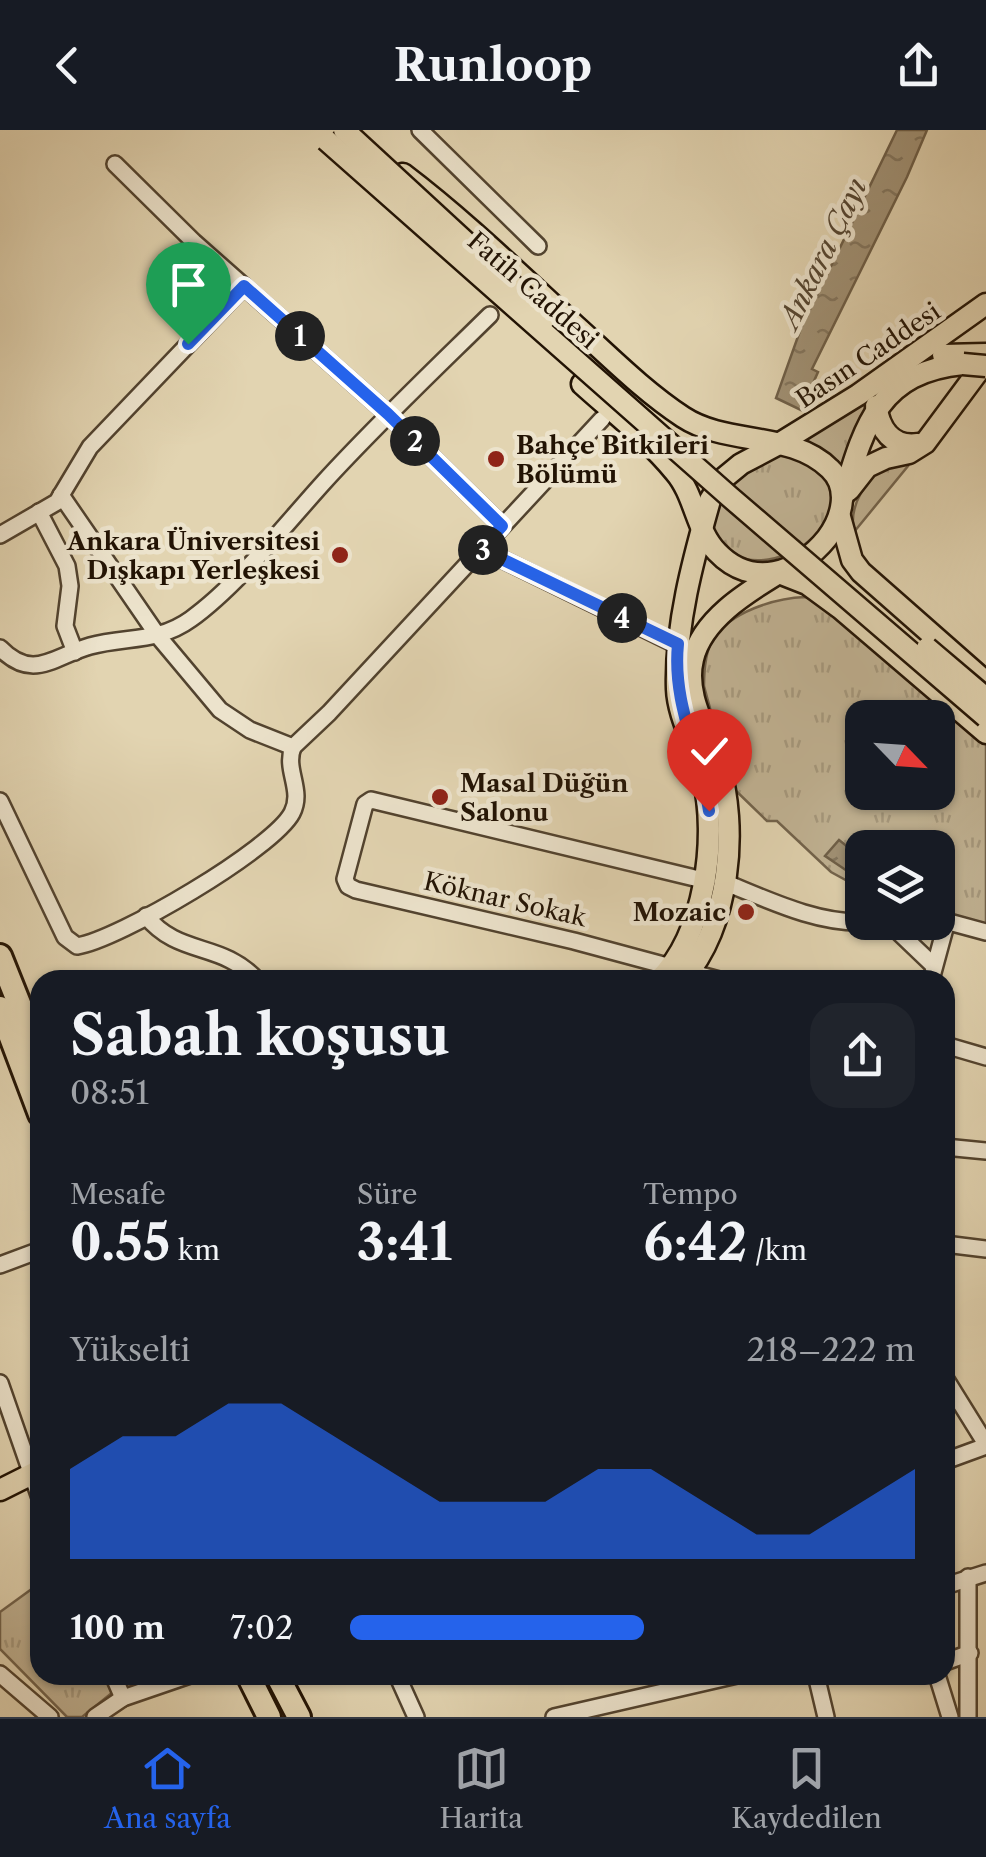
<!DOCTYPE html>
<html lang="tr">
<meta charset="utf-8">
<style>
body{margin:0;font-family:"Libre Caslon Text",serif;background:#20242c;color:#f1f3f6;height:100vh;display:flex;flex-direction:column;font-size:38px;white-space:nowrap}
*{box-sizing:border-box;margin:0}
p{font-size:32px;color:#9ea1a6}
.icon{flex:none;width:55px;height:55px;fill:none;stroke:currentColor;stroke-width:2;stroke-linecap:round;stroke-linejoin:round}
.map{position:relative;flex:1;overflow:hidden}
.panel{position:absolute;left:30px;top:840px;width:925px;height:715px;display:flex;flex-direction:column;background:#171b24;border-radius:30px;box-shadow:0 2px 8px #0004}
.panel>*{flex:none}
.needle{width:65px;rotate:115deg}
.buttons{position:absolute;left:845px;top:570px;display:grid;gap:20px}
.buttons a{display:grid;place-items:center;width:110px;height:110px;border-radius:20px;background:#171b24;box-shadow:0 2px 8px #0004;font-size:50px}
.pin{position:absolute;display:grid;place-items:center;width:85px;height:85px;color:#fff;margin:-102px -42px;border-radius:50% 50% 50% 0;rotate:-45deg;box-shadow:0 0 10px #0007}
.pin .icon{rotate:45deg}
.km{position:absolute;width:50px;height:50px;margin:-25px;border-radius:50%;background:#222;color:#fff;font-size:28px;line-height:50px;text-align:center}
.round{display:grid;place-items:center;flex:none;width:105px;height:105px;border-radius:30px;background:#20242c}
.overview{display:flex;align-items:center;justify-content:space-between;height:170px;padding:0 40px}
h1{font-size:55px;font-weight:800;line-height:75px}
.figures{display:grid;grid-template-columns:repeat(3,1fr);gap:15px;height:170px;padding:10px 40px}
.figures div{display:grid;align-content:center}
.figures b{font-size:50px;font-weight:800}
.figures small{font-size:28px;font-weight:400}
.figures p{font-size:28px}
.chart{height:280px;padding:20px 40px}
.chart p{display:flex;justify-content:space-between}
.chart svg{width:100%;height:180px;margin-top:10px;fill:#2563eb;opacity:.7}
ul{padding:0 40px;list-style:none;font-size:32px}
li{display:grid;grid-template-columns:160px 120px 1fr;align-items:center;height:75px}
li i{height:25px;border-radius:12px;background:#2563eb}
header{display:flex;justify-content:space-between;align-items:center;height:130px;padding:0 40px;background:#171b24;font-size:45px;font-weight:800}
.tabs{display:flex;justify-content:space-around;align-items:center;height:140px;border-top:2px solid #363941;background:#171b24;font-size:28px;color:#9ea1a6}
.tabs a{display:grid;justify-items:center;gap:5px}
.tabs .on{color:#2563eb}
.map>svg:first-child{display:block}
</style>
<header><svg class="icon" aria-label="back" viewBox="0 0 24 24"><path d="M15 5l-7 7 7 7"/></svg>Runloop<svg class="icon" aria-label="share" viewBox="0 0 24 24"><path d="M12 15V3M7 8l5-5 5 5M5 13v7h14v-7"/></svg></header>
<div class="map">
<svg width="986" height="1587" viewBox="0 0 986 1587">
<defs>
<pattern id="grass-tufts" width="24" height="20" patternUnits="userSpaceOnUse" patternTransform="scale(2.5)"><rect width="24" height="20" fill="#c1b394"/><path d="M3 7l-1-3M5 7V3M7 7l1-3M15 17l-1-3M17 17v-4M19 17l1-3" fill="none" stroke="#a6997e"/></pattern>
<pattern id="water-ripples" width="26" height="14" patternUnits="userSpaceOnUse" patternTransform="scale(2.5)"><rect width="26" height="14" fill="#a19276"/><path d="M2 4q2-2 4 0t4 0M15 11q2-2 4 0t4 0" fill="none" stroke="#83765f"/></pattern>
</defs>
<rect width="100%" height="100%" fill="#e2d4b1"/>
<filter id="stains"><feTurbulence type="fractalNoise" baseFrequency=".002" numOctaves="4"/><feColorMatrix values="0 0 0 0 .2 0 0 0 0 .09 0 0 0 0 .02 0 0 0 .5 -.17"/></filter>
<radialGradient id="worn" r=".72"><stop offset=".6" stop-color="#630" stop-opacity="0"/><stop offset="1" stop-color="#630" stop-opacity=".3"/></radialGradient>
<!-- grass -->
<g fill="url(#grass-tufts)" stroke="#72634c" stroke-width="2.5" fill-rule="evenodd">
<polygon points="867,267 870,271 857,295 846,342 822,321 801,309"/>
<path d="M779 323C789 326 807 328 815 334 874 380 781 452 734 424 681 390 742 336 779 323Z"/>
<path d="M902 332 908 336 854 402C848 373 867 351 887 333Z"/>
<path d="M805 467 819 472 986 614V795L938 784V718H862V759L831 742 777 691H767L731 656 704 556C704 541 705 522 713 509 730 482 775 468 805 467ZM862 588H938V662H862Z"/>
<polygon points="40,1453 40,1545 106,1545 113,1562 82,1587 67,1587 0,1519 0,1482"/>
</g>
<!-- water -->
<g fill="url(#water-ripples)" stroke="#6e5f48" stroke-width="2.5">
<polygon points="897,0 927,0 907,47 812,239 818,242 801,280 776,268 801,198"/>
<polygon points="839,710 862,728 862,751 825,726"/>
</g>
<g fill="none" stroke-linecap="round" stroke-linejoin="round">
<!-- minor casing -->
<g stroke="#52432f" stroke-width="20">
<g id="minor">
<polyline points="420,0 538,116"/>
<polyline points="115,34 194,112 388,284 502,396"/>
<polyline points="61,365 158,506 220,580 250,600 293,617 329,583 602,289"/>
<polyline points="39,382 67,436 70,456 65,496 75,522"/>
<polyline points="0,405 57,372 90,317 244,156"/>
<polyline points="481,419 677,515"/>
<path d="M0 518C33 552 54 526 90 516 126 506 158 513 191 489 237 456 285 395 324 352 377 294 434 240 490 185"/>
<path d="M0 671 65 807 77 816C118 810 273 719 292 683 304 660 284 640 293 617"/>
<polyline points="707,751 371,670 365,674 345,749 348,756 356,760 574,811 719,850"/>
<path d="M726 753C769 770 815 793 862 792"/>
<path d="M146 786C179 827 221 811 257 850"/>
<polyline points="938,789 986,802"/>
<polyline points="888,792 934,836"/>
<polyline points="931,850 947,791"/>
<polyline points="945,915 986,927"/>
<polyline points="945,1017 986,1021"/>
<polyline points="945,1114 986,1119"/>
<polyline points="0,1135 40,1120"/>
<polyline points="945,1248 986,1314"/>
<polyline points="0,1253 40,1368"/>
<polyline points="945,1331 986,1316"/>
<polyline points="945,1456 986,1443"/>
<polyline points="945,1532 970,1523"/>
<polyline points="0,1544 50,1587"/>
<polyline points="113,1545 123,1568"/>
<polyline points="397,1545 416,1587"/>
<polyline points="816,1545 826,1587"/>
<polyline points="937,1545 950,1587"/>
<polyline points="95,1587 123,1568 190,1545"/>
<polyline points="554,1587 737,1545"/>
<polyline points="968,1587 968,1447"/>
</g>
</g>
<!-- major casing -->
<g stroke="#221304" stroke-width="25">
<g id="major">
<path d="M403 44C465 91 521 146 579 199 612 229 645 262 683 287 727 316 792 301 830 339 850 358 842 388 827 408 799 443 752 459 717 422 696 401 695 365 675 342 648 309 613 282 582 254"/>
<polyline points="943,225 986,224"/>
<path d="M876 276C880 300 892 318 918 314"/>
<polyline points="849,360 867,337 886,328 909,323 925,313 977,243"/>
<path d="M843 367C864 297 878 242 963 234"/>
<polyline points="840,387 852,430 861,442 986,552"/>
<polyline points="779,443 807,454 841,479 986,603"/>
<path d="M659 850C705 804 718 709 703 647 697 618 678 588 677 559 675 496 693 430 710 370L724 348 741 334 777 315 858 265 986 174"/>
<path d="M682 850C730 798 739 697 718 632 707 599 684 565 693 529 702 490 746 463 777 444"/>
<polyline points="0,1360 40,1340"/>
</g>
</g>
<!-- highway casing -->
<g stroke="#221304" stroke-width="28">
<g id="highway">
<polyline points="0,826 40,926"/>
<polyline points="0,878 40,984"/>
<polyline points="248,1545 269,1587"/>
<polyline points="277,1545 299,1587"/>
</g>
</g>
<!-- minor -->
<use href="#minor" stroke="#ece3cc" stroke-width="15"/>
<!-- major -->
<use href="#major" stroke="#e2d4b1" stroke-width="20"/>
<!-- highway -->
<use href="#highway" stroke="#e2d4b1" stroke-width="22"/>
<!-- major-bridge casing -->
<g stroke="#221304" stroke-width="25" stroke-linecap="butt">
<g id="major-bridge">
<polyline points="344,0 547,187"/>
<polyline points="326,10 730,367 986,587"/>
<polyline points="963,234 986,236"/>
<polyline points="927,518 986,568"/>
</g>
</g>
<!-- major-bridge -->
<use href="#major-bridge" stroke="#e2d4b1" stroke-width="20"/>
</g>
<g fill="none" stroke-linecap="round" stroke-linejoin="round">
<!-- route casing -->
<g stroke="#fff" stroke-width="20">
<path id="route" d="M188 214 244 156 388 284 502 396 481 419 678 514C672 575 700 622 709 681"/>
</g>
<!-- route -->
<use href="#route" stroke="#2563eb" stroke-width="12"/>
</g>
<!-- markers -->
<g fill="#8f2418" stroke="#ece3cc" stroke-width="4">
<circle cx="496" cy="329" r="10"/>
<circle cx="340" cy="425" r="10"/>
<circle cx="440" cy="667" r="10"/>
<circle cx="746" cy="782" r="10"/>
</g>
<g text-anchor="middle" stroke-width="9" stroke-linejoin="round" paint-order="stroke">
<!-- street labels -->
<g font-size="25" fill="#221304" stroke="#ece3cc">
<text transform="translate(533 160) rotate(41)" y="9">Fatih Caddesi</text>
<text transform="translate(868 225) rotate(-34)" y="9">Basın Caddesi</text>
<text transform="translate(505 769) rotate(13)" y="9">Köknar Sokak</text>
</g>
<!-- poi labels -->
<g font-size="25" font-weight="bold" fill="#221304" stroke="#ece3cc" text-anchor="start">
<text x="516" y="324">Bahçe Bitkileri<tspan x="516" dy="29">Bölümü</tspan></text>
<text x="320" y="420" text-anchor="end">Ankara Üniversitesi<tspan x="320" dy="29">Dışkapı Yerleşkesi</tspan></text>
<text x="460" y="662">Masal Düğün<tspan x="460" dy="29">Salonu</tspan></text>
<text x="726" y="791" text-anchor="end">Mozaic</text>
</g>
<!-- water labels -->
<g font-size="28" font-style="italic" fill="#554632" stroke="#ece3cc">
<text transform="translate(823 123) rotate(-64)" y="10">Ankara Çayı</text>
</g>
</g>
<rect width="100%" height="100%" filter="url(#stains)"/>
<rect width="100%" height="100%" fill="url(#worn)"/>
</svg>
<div class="buttons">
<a><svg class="needle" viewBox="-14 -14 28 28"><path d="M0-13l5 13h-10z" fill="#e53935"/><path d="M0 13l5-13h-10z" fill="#9ea1a6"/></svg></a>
<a><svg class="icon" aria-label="layers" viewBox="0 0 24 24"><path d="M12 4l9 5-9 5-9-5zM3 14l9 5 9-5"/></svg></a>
</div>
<div class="pin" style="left:188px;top:214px;background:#1e9e55"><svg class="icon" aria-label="arrive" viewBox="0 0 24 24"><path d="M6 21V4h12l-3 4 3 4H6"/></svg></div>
<div class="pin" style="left:709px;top:681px;background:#d93025"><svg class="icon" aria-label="check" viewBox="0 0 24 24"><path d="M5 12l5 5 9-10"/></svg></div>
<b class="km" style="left:300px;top:206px">1</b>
<b class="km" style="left:415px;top:311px">2</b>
<b class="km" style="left:483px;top:420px">3</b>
<b class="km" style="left:622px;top:488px">4</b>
<section class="panel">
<div class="overview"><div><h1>Sabah koşusu</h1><p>08:51</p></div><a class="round"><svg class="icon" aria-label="share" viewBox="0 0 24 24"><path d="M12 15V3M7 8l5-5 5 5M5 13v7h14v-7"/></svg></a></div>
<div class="figures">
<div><p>Mesafe</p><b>0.55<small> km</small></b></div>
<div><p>Süre</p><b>3:41</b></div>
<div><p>Tempo</p><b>6:42<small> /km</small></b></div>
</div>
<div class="chart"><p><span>Yükselti</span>218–222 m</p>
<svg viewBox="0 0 160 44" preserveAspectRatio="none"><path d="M0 44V22L10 14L20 14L30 6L40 6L50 14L60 22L70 30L80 30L90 30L100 22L110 22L120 30L130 38L140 38L150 30L160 22V44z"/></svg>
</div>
<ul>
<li><b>100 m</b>7:02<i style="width:52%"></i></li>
</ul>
</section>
</div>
<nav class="tabs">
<a class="on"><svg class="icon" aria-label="home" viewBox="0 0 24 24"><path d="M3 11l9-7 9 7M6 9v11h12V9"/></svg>Ana sayfa</a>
<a><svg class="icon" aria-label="map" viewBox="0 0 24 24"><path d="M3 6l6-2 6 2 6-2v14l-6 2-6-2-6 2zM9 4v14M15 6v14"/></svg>Harita</a>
<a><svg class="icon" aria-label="saved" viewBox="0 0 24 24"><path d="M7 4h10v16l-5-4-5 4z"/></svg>Kaydedilen</a>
</nav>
